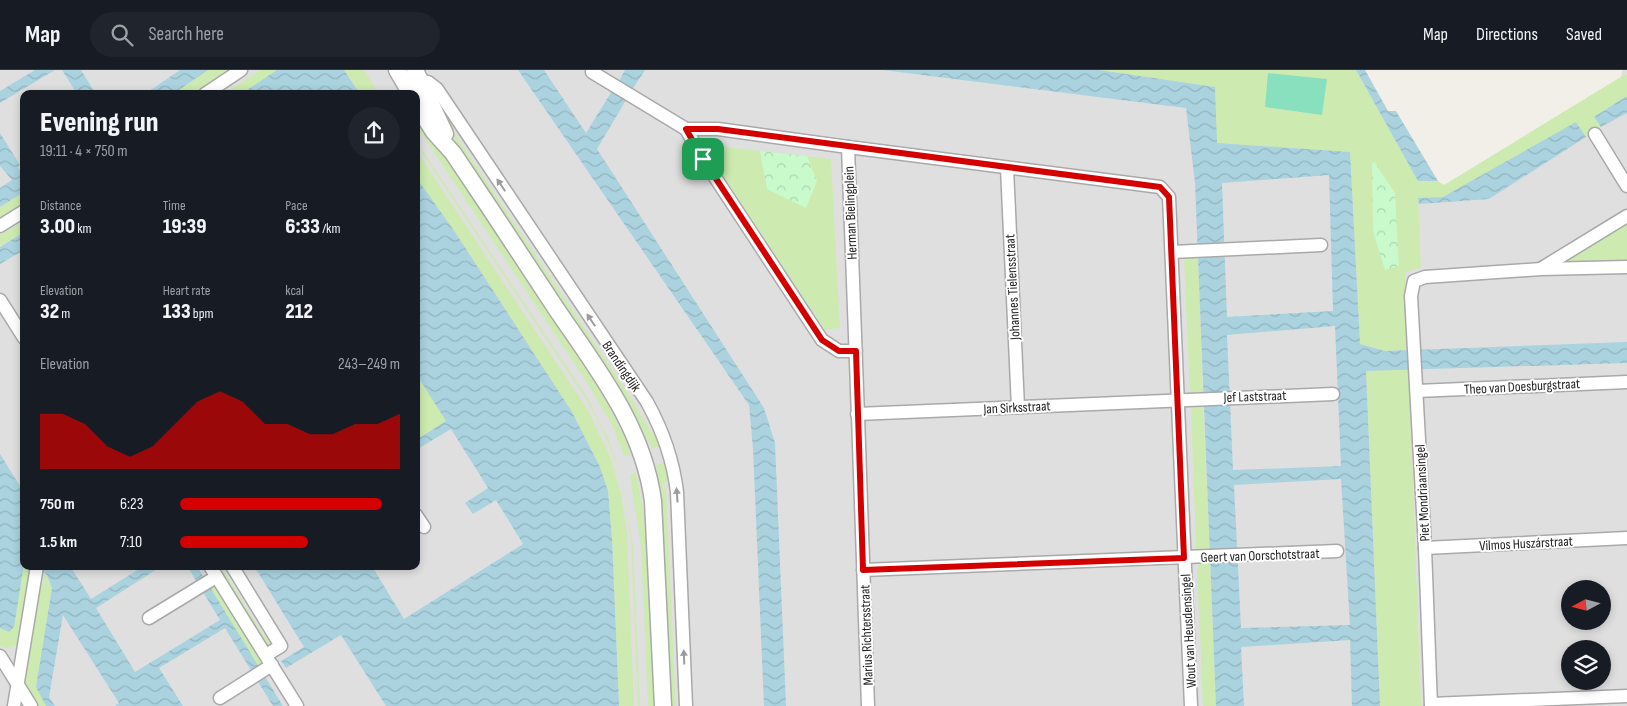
<!DOCTYPE html>
<meta charset="utf-8">
<style>
body{margin:0;font-family:"Sofia Sans Condensed",sans-serif;background:#20242c;color:#f1f3f6;height:100vh;display:flex;flex-direction:column;font-size:19px;white-space:nowrap}
*{box-sizing:border-box;margin:0}
p{font-size:16px;color:#9ea1a6}
.icon{flex:none;width:28px;height:28px;fill:none;stroke:currentColor;stroke-width:2;stroke-linecap:round;stroke-linejoin:round}
.map{position:relative;flex:1;overflow:hidden}
.sheet{position:absolute;left:20px;top:20px;width:400px;height:480px;display:flex;flex-direction:column;background:#171b24;border-radius:10px;box-shadow:0 2px 8px #0003}
.sheet>*{flex:none}
.needle{width:32px;rotate:263deg}
.controls{position:absolute;left:1561px;top:510px;display:grid;gap:10px}
.controls a{display:grid;place-items:center;width:50px;height:50px;border-radius:50%;background:#171b24;box-shadow:0 2px 8px #0003;font-size:25px}
.pin{position:absolute;display:grid;place-items:center;width:42px;height:42px;color:#fff;margin:-21px;border-radius:10px;box-shadow:0 2px 8px #0006}
.round{display:grid;place-items:center;flex:none;width:52px;height:52px;border-radius:26px;background:#20242c}
.overview{display:flex;align-items:center;justify-content:space-between;height:85px;padding:0 20px}
h1{font-size:28px;font-weight:800;line-height:38px}
.metrics{display:grid;grid-template-columns:repeat(3,1fr);gap:8px;height:85px;padding:5px 20px}
.metrics div{display:grid;align-content:center}
.metrics b{font-size:21px;font-weight:800}
.metrics small{font-size:14px;font-weight:400}
.metrics p{font-size:14px}
.chart{height:140px;padding:10px 20px}
.chart p{display:flex;justify-content:space-between}
.chart svg{width:100%;height:90px;margin-top:5px;fill:#d40000;opacity:.7}
ul{padding:0 20px;list-style:none;font-size:16px}
li{display:grid;grid-template-columns:80px 60px 1fr;align-items:center;height:38px}
li i{height:12px;border-radius:6px;background:#d40000}
header{display:flex;align-items:center;gap:30px;box-sizing:border-box;height:70px;padding:0 25px;background:#171b24;border-bottom:1px solid #363941}
header strong{font-size:24px}
nav{display:flex;gap:28px;margin-inline-start:auto;font-size:18px}
.search{width:350px;height:45px;background:#20242c;display:flex;align-items:center;gap:12px;box-sizing:border-box;padding:0 18px;border-radius:28px;color:#9ea1a6;font-size:19px}
.map>svg:first-child{display:block}
</style>
<header>
<strong>Map</strong>
<div class="search"><svg class="icon" aria-label="search" viewBox="0 0 24 24"><circle cx="10" cy="10" r="6"/><path d="M15 15l6 6"/></svg>Search here</div>
<nav><a>Map</a><a>Directions</a><a>Saved</a></nav>
</header>
<div class="map">
<svg width="1627" height="636" viewBox="0 0 1627 636">
<defs>
<pattern id="park-crowns" width="20" height="18" patternUnits="userSpaceOnUse" patternTransform="scale(1.25)"><rect width="20" height="18" fill="#c8facc"/><path d="M2 6a3 3 0 1 1 6 0M12 15a3 3 0 1 1 6 0" fill="none" stroke="#acd6af"/></pattern>
<pattern id="water-waves" width="16" height="10" patternUnits="userSpaceOnUse" patternTransform="scale(1.25)"><rect width="16" height="10" fill="#aad3df"/><path d="M0 5q4-4 8 0t8 0" fill="none" stroke="#92b5bf"/></pattern>
</defs>
<rect width="100%" height="100%" fill="#f2efe9"/>
<!-- residential -->
<path fill="#e0dfdf" fill-rule="evenodd" d="M0 0H1359L1439 123 1621 13 1622 0H1627V636H0ZM24 24H416V496H24ZM1570 519H1602V551H1570ZM1570 579H1602V611H1570Z"/>
<!-- grass -->
<g fill="#cdebb0">
<polygon points="208,0 232,0 197,24 173,24"/>
<polygon points="260,0 277,0 241,24 224,24"/>
<polygon points="344,0 364,0 379,24 360,24"/>
<polygon points="1099,0 1356,0 1418,110 1438,111 1444,115 1624,5 1627,5 1627,26 1594,47 1601,57 1586,67 1576,53 1443,127 1418,128 1421,198 1405,202 1410,280 1385,281 1360,274 1350,82 1216,73 1214,17"/>
<polygon points="434,21 458,57 453,61 632,329 652,364 656,362 661,375 652,379 633,340 467,91 450,63"/>
<polygon points="416,40 606,330 626,371 631,386 624,385 612,355 586,311 416,55"/>
<polygon points="416,71 587,327 608,368 621,404 601,356 586,329 422,83"/>
<polygon points="718,76 831,89 840,258 825,260 708,83"/>
<polygon points="416,80 589,342 611,389 621,424 627,463 634,636 619,636 612,469 608,421 600,397 572,342 455,162 416,107"/>
<polygon points="24,122 24,135 0,150 0,137"/>
<polygon points="24,151 24,162 0,176 0,165"/>
<polygon points="1627,152 1627,191 1569,192 1568,189"/>
<polygon points="1188,186 1198,186 1203,324 1195,325 1190,320 1184,191"/>
<polygon points="1409,299 1421,636 1380,636 1366,301"/>
<polygon points="420,309 447,351 416,370 416,312"/>
<polygon points="1195,335 1203,335 1210,482 1201,483 1196,478 1191,340"/>
<polygon points="665,392 669,412 662,413 663,418 666,418 676,636 670,636 662,440 656,395"/>
<polygon points="636,403 646,454 655,636 648,636 641,477 630,405"/>
<polygon points="622,409 633,475 640,636 638,636 631,470"/>
<polygon points="1210,492 1216,636 1203,636 1197,499 1201,493"/>
<path d="M24 494V496H33L19 571C14 578 8 580 0 576V558L4 561 14 557Z"/>
<polygon points="214,496 221,496 264,566 268,564 273,574 267,578"/>
<polygon points="45,503 52,518 36,617 46,636 36,636 24,614 40,517 42,517"/>
<polygon points="216,514 265,594 260,599 209,516"/>
</g>
<!-- park -->
<g fill="url(#park-crowns)">
<polygon points="760,81 807,86 817,111 806,138 767,119"/>
<polygon points="1374,92 1395,123 1399,196 1385,200 1373,161 1372,94"/>
</g>
<!-- pitch -->
<polygon fill="#88e0be" points="1268,3 1327,9 1322,45 1265,37"/>
<!-- water -->
<g fill="url(#water-waves)" fill-rule="evenodd">
<polygon points="35,0 55,0 0,33 0,21"/>
<polygon points="62,0 81,0 96,24 77,24"/>
<polygon points="180,0 208,0 173,24 145,24"/>
<polygon points="277,0 344,0 360,24 241,24"/>
<polygon points="518,0 544,0 586,63 612,21 626,30 597,79 764,338 775,373 786,636 764,636 753,379 749,335"/>
<polygon points="625,0 645,0 632,20 619,11"/>
<path d="M883 0H1099L1215 17 1217 73 1350 82 1360 274 1385 281 1627 272V293L1366 301 1380 636H1352L1350 570 1241 577 1244 636H1216L1195 113 1186 38ZM1329 105 1333 241 1227 247 1222 113ZM1335 256 1341 396 1233 400 1227 265ZM1341 409 1350 555 1241 558 1234 415Z"/>
<polygon points="1356,0 1365,0 1388,41 1396,41 1438,111 1418,111"/>
<polygon points="1627,26 1627,43 1601,57 1594,47"/>
<polygon points="1576,52 1586,67 1489,129 1419,134 1418,128 1443,127"/>
<polygon points="0,63 20,95 18,97 22,104 24,103 24,122 0,137 0,118 12,110 0,96"/>
<polygon points="416,107 455,162 572,342 600,397 608,421 612,469 619,636 386,636 341,565 286,598 281,591 304,577 254,496 372,496 404,549 523,474 496,430 473,444 465,433 488,418 451,359 416,380 416,370 446,351 420,310 416,312"/>
<polygon points="24,162 24,180 0,194 0,177"/>
<polygon points="0,384 20,416 24,397 24,494 14,557 9,562 0,558"/>
<polygon points="37,496 70,496 91,529 144,496 162,496 96,538 135,602 220,550 187,496 197,496 283,636 273,636 225,558 159,598 183,636 115,636 119,633 63,545 49,627 55,636 46,636 36,617 52,518 47,505"/>
</g>
<g fill="none" stroke-linecap="round" stroke-linejoin="round">
<!-- minor casing -->
<g stroke="#a9a9a9" stroke-width="15">
<g id="minor">
<polyline points="592,2 686,59"/>
<path d="M419 10 428 12 437 19 647 332C663 361 673 389 677 422L686 636"/>
<polyline points="205,24 241,0"/>
<polyline points="1595,64 1627,116"/>
<polyline points="848,77 1160,117 1169,127 1191,636"/>
<polyline points="1007,98 1018,337"/>
<polyline points="0,156 24,141"/>
<polyline points="1172,182 1321,175"/>
<polyline points="1542,198 1627,146"/>
<polyline points="0,230 24,268"/>
<path d="M856 281H839L822 270 703 89 686 59H718L848 77C855 263 862 450 868 636"/>
<polyline points="1417,321 1627,312"/>
<polyline points="857,344 1333,324"/>
<polyline points="416,445 424,457"/>
<polyline points="1425,478 1627,468"/>
<polyline points="210,496 297,636"/>
<polyline points="232,496 281,576 266,585"/>
<polyline points="863,500 1337,481"/>
<polyline points="149,548 216,507"/>
<polyline points="0,586 31,636"/>
<polyline points="220,628 272,595"/>
<polyline points="1431,634 1627,626"/>
<polyline points="14,636 37,496"/>
<polyline points="1431,636 1425,478 1411,226 1414,211 1425,207 1541,199 1627,197"/>
</g>
</g>
<!-- tertiary casing -->
<g stroke="#a9a9a9" stroke-width="19">
<g id="tertiary">
<polyline points="397,0 411,24"/>
<polyline points="415,0 445,64"/>
<path d="M416 33 434 62 453 83C488 135 523 188 557 240 598 300 643 357 653 431L663 636"/>
</g>
</g>
<!-- minor -->
<use href="#minor" stroke="#fff" stroke-width="12"/>
<!-- tertiary -->
<use href="#tertiary" stroke="#fff" stroke-width="16"/>
</g>
<!-- one-way arrows -->
<defs><path id="oneway-solid" d="M-6-.8H1V-3.2L6.5 0L1 3.2V.8H-6Z" transform="scale(1.25)"/></defs>
<g fill="#9c9c9c">
<use href="#oneway-solid" transform="translate(501 115) rotate(-124)"/>
<use href="#oneway-solid" transform="translate(591 250) rotate(-124)"/>
<use href="#oneway-solid" transform="translate(677 425) rotate(-94)"/>
<use href="#oneway-solid" transform="translate(684 587) rotate(-92)"/>
</g>
<g fill="none" stroke-linecap="round" stroke-linejoin="round">
<!-- route casing -->
<g stroke="#fff" stroke-width="10">
<polygon id="route" points="686,59 718,59 1160,117 1169,127 1184,488 863,500 856,281 839,281 822,270 703,89"/>
</g>
<!-- route -->
<use href="#route" stroke="#d40000" stroke-width="6"/>
</g>
<g text-anchor="middle" stroke-width="4" stroke-linejoin="round" paint-order="stroke">
<!-- street labels -->
<g font-size="14" fill="#222" stroke="#fff">
<text transform="translate(850 143) rotate(-92)" y="5">Herman Bielingplein</text>
<text transform="translate(1012 217) rotate(-93)" y="5">Johannes Tielensstraat</text>
<text transform="translate(622 296) rotate(56)" y="5">Brandingdijk</text>
<text transform="translate(1522 316) rotate(-3)" y="5">Theo van Doesburgstraat</text>
<text transform="translate(1255 326) rotate(-2)" y="5">Jef Laststraat</text>
<text transform="translate(1017 337) rotate(-3)" y="5">Jan Sirksstraat</text>
<text transform="translate(1422 423) rotate(-93)" y="5">Piet Mondriaansingel</text>
<text transform="translate(1526 473) rotate(-3)" y="5">Vilmos Huszárstraat</text>
<text transform="translate(1260 485) rotate(-2)" y="5">Geert van Oorschotstraat</text>
<text transform="translate(1188 561) rotate(-93)" y="5">Wout van Heusdensingel</text>
<text transform="translate(866 565) rotate(-92)" y="5">Marius Richtersstraat</text>
</g>
</g>
</svg>
<div class="controls">
<a><svg class="needle" viewBox="-14 -14 28 28"><path d="M0-13l5 13h-10z" fill="#e53935"/><path d="M0 13l5-13h-10z" fill="#9ea1a6"/></svg></a>
<a><svg class="icon" aria-label="layers" viewBox="0 0 24 24"><path d="M12 4l9 5-9 5-9-5zM3 14l9 5 9-5"/></svg></a>
</div>
<div class="pin" style="left:703px;top:89px;background:#1e9e55"><svg class="icon" aria-label="arrive" viewBox="0 0 24 24"><path d="M6 21V4h12l-3 4 3 4H6"/></svg></div>
<section class="sheet">
<div class="overview"><div><h1>Evening run</h1><p>19:11 · 4 × 750 m</p></div><a class="round"><svg class="icon" aria-label="share" viewBox="0 0 24 24"><path d="M12 15V3M7 8l5-5 5 5M5 13v7h14v-7"/></svg></a></div>
<div class="metrics">
<div><p>Distance</p><b>3.00<small> km</small></b></div>
<div><p>Time</p><b>19:39</b></div>
<div><p>Pace</p><b>6:33<small> /km</small></b></div>
</div>
<div class="metrics">
<div><p>Elevation</p><b>32<small> m</small></b></div>
<div><p>Heart rate</p><b>133<small> bpm</small></b></div>
<div><p>kcal</p><b>212</b></div>
</div>
<div class="chart"><p><span>Elevation</span>243–249 m</p>
<svg viewBox="0 0 160 44" preserveAspectRatio="none"><path d="M0 44V17L10 17L20 22L30 33L40 38L50 33L60 22L70 11L80 6L90 11L100 22L110 22L120 27L130 27L140 22L150 22L160 17V44z"/></svg>
</div>
<ul>
<li><b>750 m</b>6:23<i style="width:92%"></i></li>
<li><b>1.5 km</b>7:10<i style="width:58%"></i></li>
</ul>
</section>
</div>
